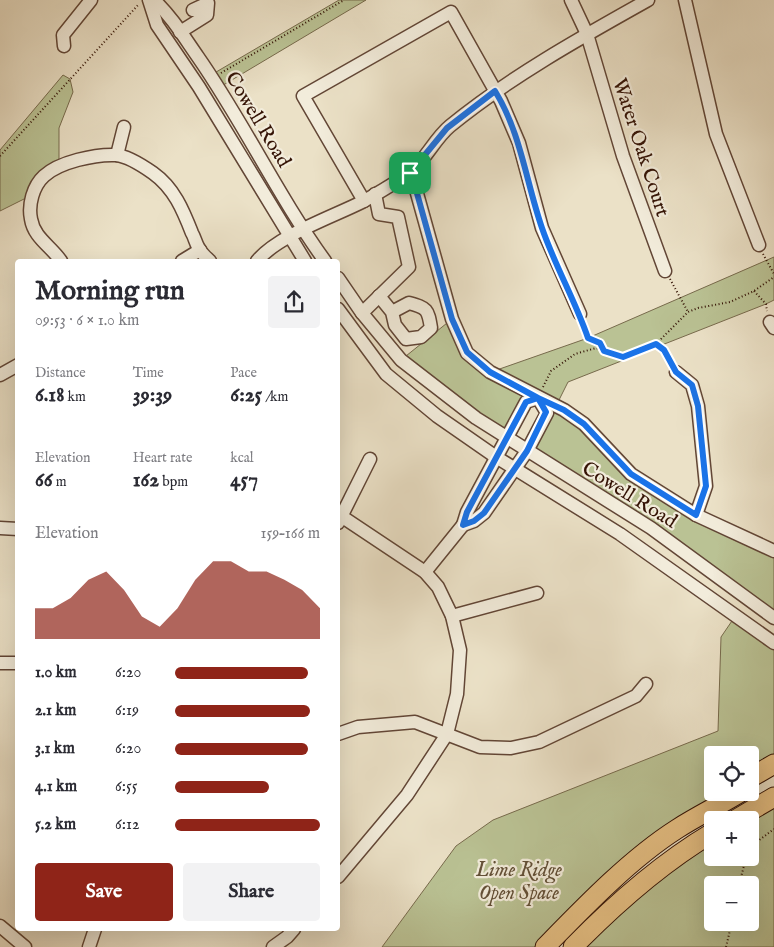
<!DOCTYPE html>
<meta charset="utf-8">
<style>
body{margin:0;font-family:"IM FELL English",serif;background:#f2f2f3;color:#2b2b33;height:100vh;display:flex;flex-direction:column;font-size:19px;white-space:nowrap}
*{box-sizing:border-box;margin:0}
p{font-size:16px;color:#7c7c81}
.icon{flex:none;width:28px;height:28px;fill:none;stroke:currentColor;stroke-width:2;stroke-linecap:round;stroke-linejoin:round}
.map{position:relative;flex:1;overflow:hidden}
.sheet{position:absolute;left:15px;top:259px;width:325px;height:672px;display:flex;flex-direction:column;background:#fff;border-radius:5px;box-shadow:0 5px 20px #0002}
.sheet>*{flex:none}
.buttons{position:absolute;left:704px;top:746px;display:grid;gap:10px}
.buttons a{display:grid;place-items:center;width:55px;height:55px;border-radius:5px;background:#fff;box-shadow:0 5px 20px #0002;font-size:25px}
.pin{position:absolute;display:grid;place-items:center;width:42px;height:42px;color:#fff;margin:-21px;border-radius:10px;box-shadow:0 2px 8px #0006}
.round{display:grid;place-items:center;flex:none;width:52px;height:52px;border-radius:5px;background:#f2f2f3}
.summary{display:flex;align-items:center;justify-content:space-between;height:85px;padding:0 20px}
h1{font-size:28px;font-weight:800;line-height:38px}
.metrics{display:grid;grid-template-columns:repeat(3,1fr);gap:8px;height:85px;padding:5px 20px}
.metrics div{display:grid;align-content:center}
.metrics b{font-size:21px;font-weight:800}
.metrics small{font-size:14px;font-weight:400}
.metrics p{font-size:14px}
.chart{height:140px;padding:10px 20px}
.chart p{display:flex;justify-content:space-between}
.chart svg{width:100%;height:90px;margin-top:5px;fill:#8f2418;opacity:.7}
.primary-button{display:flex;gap:10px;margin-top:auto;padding:10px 20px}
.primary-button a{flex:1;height:58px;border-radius:5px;background:#8f2418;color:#fff;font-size:20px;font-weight:800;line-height:58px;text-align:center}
.primary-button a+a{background:#f2f2f3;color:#2b2b33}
ul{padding:0 20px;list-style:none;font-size:16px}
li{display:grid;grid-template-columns:80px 60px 1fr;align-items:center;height:38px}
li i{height:12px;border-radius:6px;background:#8f2418}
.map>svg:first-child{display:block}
</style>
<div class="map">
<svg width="774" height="947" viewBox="0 0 774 947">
<rect width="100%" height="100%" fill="#ebe1c7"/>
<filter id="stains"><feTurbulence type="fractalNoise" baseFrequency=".004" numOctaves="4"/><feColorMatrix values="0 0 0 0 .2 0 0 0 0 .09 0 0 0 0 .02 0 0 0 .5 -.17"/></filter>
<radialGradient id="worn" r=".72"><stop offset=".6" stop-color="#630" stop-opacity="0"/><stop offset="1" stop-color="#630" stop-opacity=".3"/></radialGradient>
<!-- green -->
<g fill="#bac294" stroke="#776a4c" fill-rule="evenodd">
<polygon points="339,0 366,0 220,87 211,75"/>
<polygon points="63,75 70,79 73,92 59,128 59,167 32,195 0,211 0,150"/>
<polygon points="774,257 774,300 766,304 568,382 556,406 631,474 774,551 774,618 527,451 546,413 538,398 526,402 505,438 401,360 452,319 467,353 491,372 588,338"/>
<polygon points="736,615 774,643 774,764 750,778 750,755 712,755 712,792 725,793 545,947 382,947 456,846 493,820 718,731 721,637"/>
<path d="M774 797V947H573L712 833V858H750V820ZM712 885H750V922H712Z"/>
</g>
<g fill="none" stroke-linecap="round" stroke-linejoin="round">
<!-- minor casing -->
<g stroke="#624636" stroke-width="15">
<g id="minor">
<polyline points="149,0 157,25 199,87 305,261"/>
<path d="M154 0C172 17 184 37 198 57 244 123 278 196 325 261"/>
<polyline points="571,0 587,34 623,156 665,271"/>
<polyline points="685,0 716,134 759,245"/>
<polyline points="180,32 207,15 208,3 193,10"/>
<polyline points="64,46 63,35 91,0"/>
<polyline points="117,155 124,127"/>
<polyline points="409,173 413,179 452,319 467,353 490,372 564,410 584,424 631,474 696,515 774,551"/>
<polyline points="364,201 303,96 451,12 501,101 519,143 542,228 580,314"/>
<path d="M61 261C51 246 34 238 31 219 28 205 33 186 44 176 59 162 95 154 116 155 128 156 143 166 153 173 174 188 183 210 192 233 195 238 196 245 200 250 202 254 207 258 210 261"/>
<polyline points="182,261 200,250"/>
<path d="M257 261C277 236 332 217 362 202 377 194 393 184 407 175 424 163 434 139 450 126 510 77 580 38 648 0"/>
<polyline points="338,278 362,313 401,360 476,418 651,528 774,618"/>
<path d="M379 296 392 312 395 325 406 339 421 337 431 328C428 309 427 308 409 303L392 312"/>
<polyline points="338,309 386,374 437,416 496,457 620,534 774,643"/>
<polyline points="362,313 409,267 398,217 379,214 375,194"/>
<polyline points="770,322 774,328"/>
<polyline points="676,372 692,385 698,406 706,486 696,515"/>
<polyline points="0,375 18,365"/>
<polygon points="538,398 547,413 527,451 484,513 474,521 463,525 467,512 526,402"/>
<polyline points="338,514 425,572 438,587 452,616 460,650 457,694 447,734 407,795 338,877"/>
<polyline points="338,523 370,459"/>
<polyline points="0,528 18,529"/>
<polyline points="425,572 463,525"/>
<polyline points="452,616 537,593"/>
<polyline points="0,663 18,663"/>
<polyline points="338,734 358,727 415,722 480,747 511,748 539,742 636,696 646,684"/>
<polyline points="0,926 25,947"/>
<polyline points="89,947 95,929"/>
<polyline points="273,947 287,937 294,929"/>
</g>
</g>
<!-- highway casing -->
<g stroke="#341305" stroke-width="21">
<g id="highway">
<polyline points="750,778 774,764"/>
<polyline points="735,820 774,797"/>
<path d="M545 947C584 907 630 859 677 829 697 816 720 805 741 792"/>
<path d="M573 947C616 903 660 864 712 833"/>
</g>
</g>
<!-- path -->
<g stroke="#341305" stroke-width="2" stroke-dasharray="1 2.5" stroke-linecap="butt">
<polyline points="221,73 344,0"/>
<polyline points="0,156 139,4"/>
<polyline points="763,254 774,274"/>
<polyline points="670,279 688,312"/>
<polyline points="754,291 766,304 767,311"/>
<polyline points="583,323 588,338 601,343 604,351"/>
<polyline points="656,344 664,350 671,364"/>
<polyline points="543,387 551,371 575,354 596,348 623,357 656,344 688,312 698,308 730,302 754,291 774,277"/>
<polyline points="750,850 758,841 774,829"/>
<polyline points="739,885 746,858"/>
<polyline points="726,947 732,922"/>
</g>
<!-- minor -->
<use href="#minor" stroke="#f2ecdb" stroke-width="12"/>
<!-- highway -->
<use href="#highway" stroke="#e6c084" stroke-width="19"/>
</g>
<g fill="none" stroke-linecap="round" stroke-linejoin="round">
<!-- route casing -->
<g stroke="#fff" stroke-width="10">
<path id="route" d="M410 173 413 179 452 319 467 352 490 372 538 398 526 402 467 512 463 525 474 521 484 513 527 451 546 412 538 398 564 410 584 424 631 474 696 515 706 486 698 406 692 385 676 372 664 350 656 344 623 357 604 351 600 343 588 338C575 300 555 266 542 228 526 182 521 133 495 91L447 128 410 173"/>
</g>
<!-- route -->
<use href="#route" stroke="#1a73e8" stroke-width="6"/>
</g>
<g text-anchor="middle" stroke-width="4.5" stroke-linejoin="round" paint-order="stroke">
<!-- street labels -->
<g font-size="20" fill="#341305" stroke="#f2ecdb">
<text transform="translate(259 119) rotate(59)" y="7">Cowell Road</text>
<text transform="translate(642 147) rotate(72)" y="7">Water Oak Court</text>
<text transform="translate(630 494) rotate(32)" y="7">Cowell Road</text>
</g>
<!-- park labels -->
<g font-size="20" font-style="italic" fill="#635037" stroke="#f2ecdb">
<text x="519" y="876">Lime Ridge<tspan x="519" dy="23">Open Space</tspan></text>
</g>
</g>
<rect width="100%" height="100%" filter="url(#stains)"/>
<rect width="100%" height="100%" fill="url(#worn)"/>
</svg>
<div class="buttons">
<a><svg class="icon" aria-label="locate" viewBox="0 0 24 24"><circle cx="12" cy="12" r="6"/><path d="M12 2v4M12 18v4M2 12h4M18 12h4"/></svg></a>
<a>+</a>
<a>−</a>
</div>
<div class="pin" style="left:410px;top:173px;background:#1e9e55"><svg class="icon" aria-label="arrive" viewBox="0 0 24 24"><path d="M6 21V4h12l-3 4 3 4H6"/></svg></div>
<section class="sheet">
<div class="summary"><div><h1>Morning run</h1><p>09:53 · 6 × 1.0 km</p></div><a class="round"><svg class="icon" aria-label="share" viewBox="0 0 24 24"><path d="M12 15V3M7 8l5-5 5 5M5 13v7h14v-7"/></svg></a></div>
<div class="metrics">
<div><p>Distance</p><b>6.18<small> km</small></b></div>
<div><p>Time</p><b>39:39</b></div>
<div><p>Pace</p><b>6:25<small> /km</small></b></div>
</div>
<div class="metrics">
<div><p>Elevation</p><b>66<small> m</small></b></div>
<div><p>Heart rate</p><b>162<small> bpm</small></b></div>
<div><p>kcal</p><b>457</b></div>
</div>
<div class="chart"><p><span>Elevation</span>159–166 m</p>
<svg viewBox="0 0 160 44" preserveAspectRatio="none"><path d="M0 44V29L10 29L20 24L30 15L40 11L50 20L60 33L70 38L80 29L90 15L100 6L110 6L120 11L130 11L140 15L150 20L160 29V44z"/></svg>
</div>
<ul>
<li><b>1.0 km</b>6:20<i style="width:92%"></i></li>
<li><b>2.1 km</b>6:19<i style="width:93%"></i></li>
<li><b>3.1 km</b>6:20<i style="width:92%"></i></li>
<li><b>4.1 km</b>6:55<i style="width:65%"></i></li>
<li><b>5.2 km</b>6:12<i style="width:100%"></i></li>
</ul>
<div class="primary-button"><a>Save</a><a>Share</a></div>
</section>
</div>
